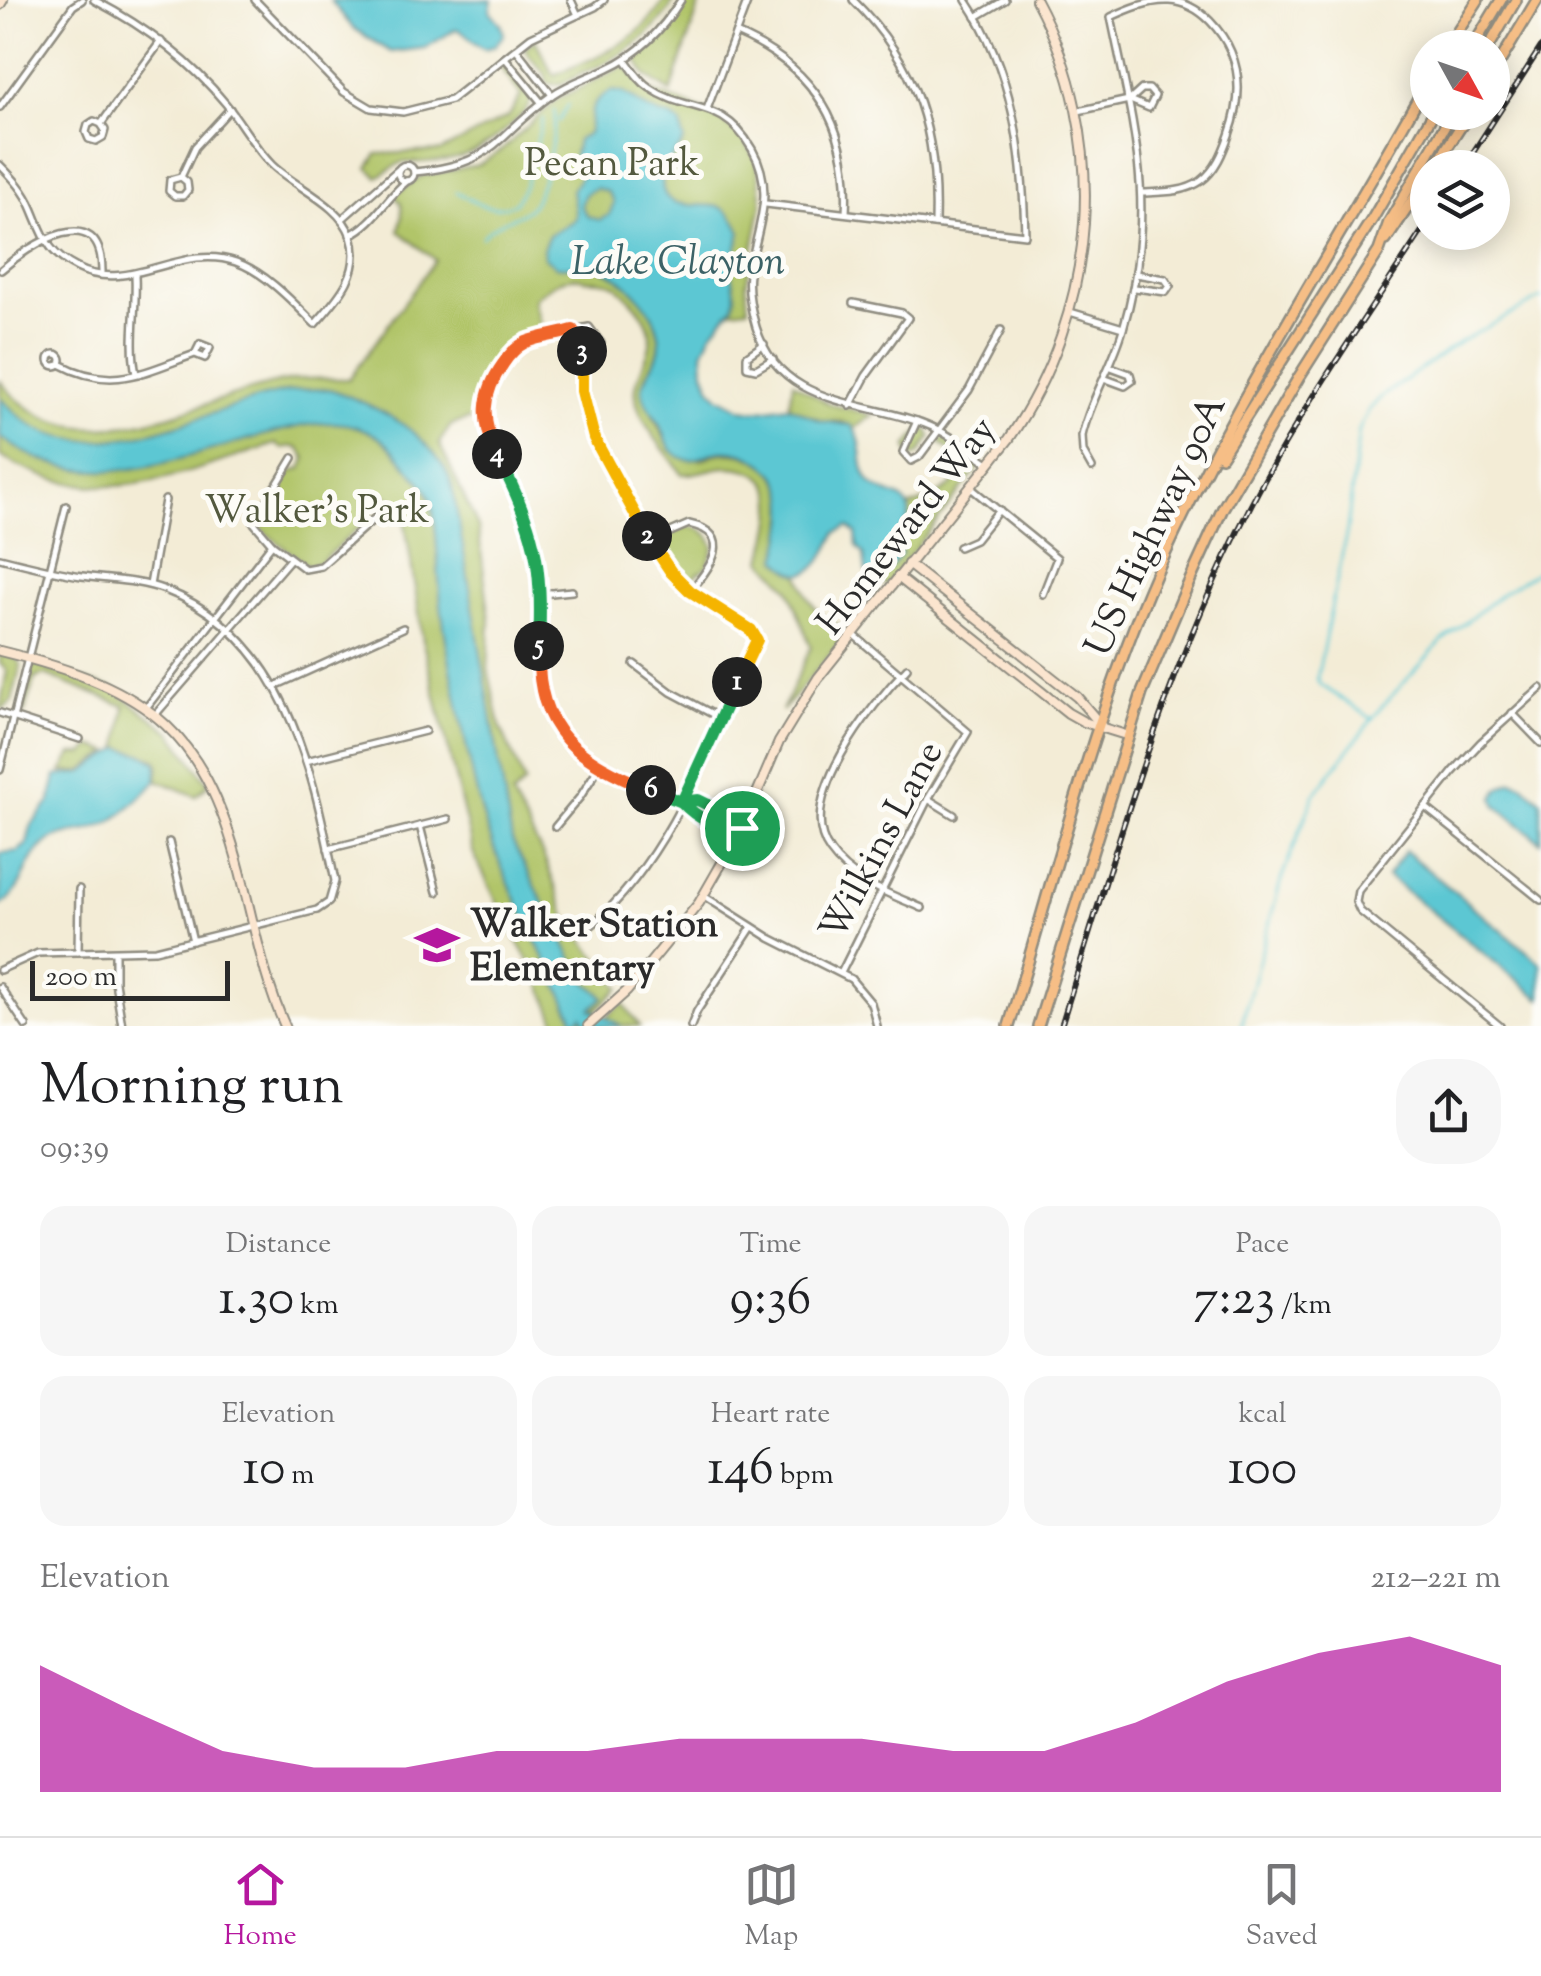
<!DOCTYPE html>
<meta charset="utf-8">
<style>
body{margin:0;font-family:"Sorts Mill Goudy",serif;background:#f6f6f6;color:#202124;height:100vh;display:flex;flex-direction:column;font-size:38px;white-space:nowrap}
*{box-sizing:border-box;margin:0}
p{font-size:32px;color:#757577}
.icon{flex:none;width:55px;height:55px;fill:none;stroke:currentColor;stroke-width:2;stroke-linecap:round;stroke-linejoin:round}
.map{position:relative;height:1026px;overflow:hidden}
.drawer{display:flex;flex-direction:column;background:#fff;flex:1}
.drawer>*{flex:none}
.needle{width:65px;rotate:130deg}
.buttons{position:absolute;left:1410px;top:30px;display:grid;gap:20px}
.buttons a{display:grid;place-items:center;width:100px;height:100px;border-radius:50%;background:#fff;box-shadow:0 5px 25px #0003;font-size:50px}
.scale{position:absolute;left:30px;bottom:25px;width:200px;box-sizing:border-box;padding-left:10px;border:5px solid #2b2b2b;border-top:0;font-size:28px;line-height:35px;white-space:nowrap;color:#2b2b2b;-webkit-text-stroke:8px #fdfcf7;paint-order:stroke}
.pin{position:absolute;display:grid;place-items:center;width:85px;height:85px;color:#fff;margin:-42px;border:5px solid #fff;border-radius:50%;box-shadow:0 2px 10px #0007}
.km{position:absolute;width:50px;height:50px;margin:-25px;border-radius:50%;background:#222;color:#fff;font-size:28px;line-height:50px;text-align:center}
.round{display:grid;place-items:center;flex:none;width:105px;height:105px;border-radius:40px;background:#f6f6f6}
.headline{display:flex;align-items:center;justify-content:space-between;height:170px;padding:0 40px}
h1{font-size:55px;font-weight:600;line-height:75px}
.metrics{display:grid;grid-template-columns:repeat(3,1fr);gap:15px;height:170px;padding:10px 40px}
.metrics div{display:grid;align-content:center;border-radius:25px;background:#f6f6f6;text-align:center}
.metrics b{font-size:50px;font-weight:600}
.metrics small{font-size:28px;font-weight:400}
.metrics p{font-size:28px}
.chart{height:280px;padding:20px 40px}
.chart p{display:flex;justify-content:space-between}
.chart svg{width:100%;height:180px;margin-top:10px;fill:#b5179e;opacity:.7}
.tab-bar{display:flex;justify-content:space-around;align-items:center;height:140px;border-top:2px solid #e0e0e0;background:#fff;font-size:28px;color:#757577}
.tab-bar a{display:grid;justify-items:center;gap:5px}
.tab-bar .active{color:#b5179e}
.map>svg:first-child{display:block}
</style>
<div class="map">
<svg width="1541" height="1026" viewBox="0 0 1541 1026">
<rect width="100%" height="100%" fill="#fdfcf7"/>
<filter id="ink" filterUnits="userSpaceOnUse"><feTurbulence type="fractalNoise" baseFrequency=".01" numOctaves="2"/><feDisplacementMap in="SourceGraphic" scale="20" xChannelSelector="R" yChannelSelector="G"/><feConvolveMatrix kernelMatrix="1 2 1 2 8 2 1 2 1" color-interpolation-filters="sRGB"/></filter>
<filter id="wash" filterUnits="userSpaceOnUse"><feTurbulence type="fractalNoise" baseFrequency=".0048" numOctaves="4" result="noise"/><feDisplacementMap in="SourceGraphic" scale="40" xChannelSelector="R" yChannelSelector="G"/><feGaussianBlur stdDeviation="2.25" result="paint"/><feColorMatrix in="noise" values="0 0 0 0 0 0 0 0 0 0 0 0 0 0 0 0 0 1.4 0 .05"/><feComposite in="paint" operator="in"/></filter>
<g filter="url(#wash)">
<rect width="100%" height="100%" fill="#f3ecd6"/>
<!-- green -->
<g fill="#b1c569" stroke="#6e784a" stroke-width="2.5">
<path d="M664 0H675C654 37 621 57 583 73 570 79 560 88 547 83L545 74 524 49 535 39 553 75C596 58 640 42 664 0Z"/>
<polygon points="686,0 701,0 671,92 646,76 636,59 663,33"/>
<path d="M499 64 509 66 531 95C531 108 524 112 515 121 477 158 454 164 402 162L378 177 368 168 377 154 441 151 509 116 521 95Z"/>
<path d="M625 66 650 91 719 116 744 140 757 161 762 203 746 285 748 308 717 312 630 244 573 265C614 258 663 307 659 349 657 363 644 371 645 385 647 409 660 429 671 450L702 460C731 442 774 459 785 493 788 502 784 515 785 524 787 540 789 556 792 571L799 572C802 589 814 611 828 621 835 625 844 625 851 630L782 711 811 647 789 589 763 560C772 520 791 471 730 467 714 466 699 475 682 474 669 455 648 433 639 410 621 366 681 349 628 297 611 280 611 282 588 280 583 280 578 276 573 277 562 278 540 291 534 300L542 330C503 342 482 376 480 416L451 425 439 443 478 527 490 621 488 669 500 726 525 783 512 796 545 859 567 919 620 988 579 1026H558L537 975 503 915 473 852 424 647 403 510 387 496H379L371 504V517L319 563 308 566 263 531 260 522 289 473 302 468 306 459C300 446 295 445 281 448L276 444C175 475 100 515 0 456V381C76 477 194 398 287 381 307 377 329 379 349 379L435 260 399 231 402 217 401 203 394 196 421 176 478 165 502 150 557 99Z"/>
<polygon points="793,382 829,404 873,415 854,429 843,422 821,421 789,406"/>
<polygon points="922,428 928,430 931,437 918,455 910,457 907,447"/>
<path d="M944 437 978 461 979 467 886 586 878 576 882 570 886 573 902 553 898 550 896 537 906 524 908 507C932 499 961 488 962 461L938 441Z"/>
<path d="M687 526C701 528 711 533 714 548L707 566 690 580 679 572 660 546 661 538Z"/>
<polygon points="0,654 16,658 21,665 12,701 3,709 0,708 7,671 0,664"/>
<polygon points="33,664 111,688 171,732 209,784 196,796 157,780 159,764 156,759 119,747 125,706 45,675 35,678 24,713 20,706"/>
<polygon points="91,746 110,752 81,772 62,772 72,754 84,754"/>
<polygon points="623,1003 640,1026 596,1026"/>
</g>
<!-- water -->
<g fill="#5bc7d3" stroke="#43797f" stroke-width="2.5" fill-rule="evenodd">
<path d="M330 0H492L490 11 501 24 504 35 494 46 485 49C474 44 468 32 456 29L425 48 391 52 353 28Z"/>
<path d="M611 91C630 91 634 102 649 110 662 117 670 113 681 125L684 141C678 153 665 162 663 175 656 217 703 200 722 208 732 213 737 223 741 232L731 268 736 296 733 306 711 334 703 352 704 371 711 388 719 397 742 409 754 411 789 406 821 421 851 425C867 442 856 466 871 483 881 495 905 493 909 509 911 521 901 528 896 537L901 546 898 551 902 554 886 573 883 570 879 574 866 572 864 554 857 546 856 533 848 527 836 533C825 558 806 594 778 559 782 539 788 517 785 497 782 470 747 449 721 451 704 453 696 466 678 456 666 448 666 434 659 423 652 411 644 405 642 389 645 376 654 366 658 354 669 319 625 275 594 266 580 262 569 269 556 266L544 257 543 249 549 235C579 214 578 231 572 190L582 174 573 160 577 140 588 134C595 112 584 105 611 91ZM596 188 608 192 614 203 609 215 599 220 587 216 581 206 585 194Z"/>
<path d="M330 389C376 406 419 426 445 469 454 484 455 506 459 523L512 841 583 979 604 997 591 1009 622 1026H587L582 1016 575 1022C541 944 493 869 475 785 462 728 450 670 442 613 437 583 439 517 428 493 424 484 415 476 409 469 389 442 370 425 335 423 313 422 289 429 268 434 174 458 89 502 0 437V398C11 408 23 421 36 428 115 468 214 403 292 391 304 389 318 389 330 389Z"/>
<path d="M121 748 145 755 157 763 156 781 152 786C138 798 121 818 104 825 84 834 62 830 45 844 23 862 25 892 0 906V853L18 851 27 844 31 826 50 802 56 776 82 773Z"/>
<polygon points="1512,781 1522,784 1541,800 1541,842 1497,806 1494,798 1499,789"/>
<polygon points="1405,851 1541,963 1541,999 1387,876"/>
</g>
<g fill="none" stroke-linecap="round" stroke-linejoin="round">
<!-- stream -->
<g stroke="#5bc7d3" stroke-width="2.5">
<polyline points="559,121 568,105"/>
<path d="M456 192C476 203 493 214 515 203L525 185 543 119"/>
<path d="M482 237C495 221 514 220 529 208 541 199 559 124 554 110"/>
<polyline points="1371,718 1319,684 1317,678 1347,530 1359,430 1369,410 1381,397 1458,343 1541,298"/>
<polyline points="1241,1026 1282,877 1314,795 1379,710 1442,641 1504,592 1541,569"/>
</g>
</g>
</g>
<g filter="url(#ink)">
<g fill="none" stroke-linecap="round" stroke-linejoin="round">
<!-- street casing -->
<g stroke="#8f8c80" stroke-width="10">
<g id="street">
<polyline points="255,0 344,92 371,108 403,112 451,100 531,37 595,7 604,0"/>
<polyline points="571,0 578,15"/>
<path d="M853 0C918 64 938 134 935 224"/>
<polyline points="976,17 1005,0"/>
<path d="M736 33C815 67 851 128 846 213"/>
<polyline points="516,49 552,95"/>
<polyline points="505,58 541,102"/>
<path d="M625 59C632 69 639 81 650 88 687 114 722 97 752 149 777 193 756 229 749 274 747 291 751 310 756 327 780 407 862 400 925 424 949 433 969 450 990 464"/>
<polygon points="1142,89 1149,89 1155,96 1149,108 1130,100"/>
<polyline points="0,107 73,6 82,0"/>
<polyline points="707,109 748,0"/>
<polyline points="1078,111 1129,100"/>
<polyline points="101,124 94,121 88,125 86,132 89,139 96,141 103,137 105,130 101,124 161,41"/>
<circle cx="406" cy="173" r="8"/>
<path d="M0 165C13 178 25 191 32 208 44 236 47 253 77 268 130 295 181 242 236 262 265 272 293 302 315 324 337 299 363 273 351 236 340 204 296 188 272 165 254 147 242 124 226 104 190 60 144 26 94 0"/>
<path d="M414 172C498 164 492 138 552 95 569 83 590 77 608 68 639 54 663 29 681 0"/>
<polyline points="181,177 187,182 188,190 183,196 175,196 169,191 170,180 181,177 195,147 230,109"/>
<path d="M766 204 1025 235C1023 152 1013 70 966 0"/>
<polyline points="342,219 400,168"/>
<path d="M350 235C375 223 386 198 407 181"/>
<path d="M1 270C29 245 103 197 102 273"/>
<path d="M135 275C137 309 129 341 136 374"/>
<polyline points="1135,288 1166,292 1170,286 1165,279 1136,274"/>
<polyline points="1070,312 1123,328"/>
<polyline points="573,330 589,327 601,343 592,359 584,361"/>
<polyline points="764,344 747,356 747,367 756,369 773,359"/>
<circle cx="55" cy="360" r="6"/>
<path d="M60 364C112 392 144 372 195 354L205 358 210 348 200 344 195 354"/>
<polyline points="1106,379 1125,386 1132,381 1130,374 1111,367"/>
<polyline points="850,406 866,376 908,318 902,313 853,303"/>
<polyline points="917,421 903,452 911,461 919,457 969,390 1001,330"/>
<polyline points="293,458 254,523 272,544 305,569 321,566 385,509"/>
<path d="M1092 468 1083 452 1082 436C1090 400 1113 365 1123 329 1158 210 1135 133 1111 17 1128 9 1149 0 1169 1 1185 2 1199 10 1210 21 1242 54 1244 94 1229 135 1223 152 1216 170 1201 181 1184 193 1161 192 1141 193"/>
<polyline points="971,488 1057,558 1043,594"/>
<path d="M650 541 689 524C736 534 710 568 691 590"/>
<polyline points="959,547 975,540 999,510"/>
<path d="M0 558C27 565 54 572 82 576 110 580 139 580 165 590 286 636 312 770 335 881L329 902 317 910 155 950 38 953 0 970"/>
<polyline points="150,585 165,500"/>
<polyline points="541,594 572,591"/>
<polyline points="634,664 671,692 720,718"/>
<path d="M907 668C872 704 793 801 830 851 851 881 890 894 922 908"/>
<polyline points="275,686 403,628"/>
<polyline points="146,708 272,544"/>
<polyline points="0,713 80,739"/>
<polyline points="1512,713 1541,743"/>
<polyline points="155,715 290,559"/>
<polyline points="306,761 425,731"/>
<polyline points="0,770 66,506"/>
<polyline points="928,799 954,815"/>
<path d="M682 803C703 799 729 809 742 828"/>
<polyline points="1425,807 1541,900"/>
<polyline points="420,826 437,892"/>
<polyline points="555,827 580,797 599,767"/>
<polyline points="169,842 193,941"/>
<polyline points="328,849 448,819"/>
<polyline points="704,896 770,938 851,979 871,1003 877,1026"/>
<path d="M592 925C675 853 712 736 757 639L751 630C732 617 709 608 692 593 654 559 603 470 589 421 580 390 587 360 573 330 530 342 495 348 485 401 478 440 528 507 537 551 550 615 523 680 563 737 588 773 642 786 682 803 696 818 721 831 742 828"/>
<polyline points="78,952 79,889"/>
<polyline points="115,952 115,982 122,1026"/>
<polyline points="841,973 928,799 968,732 854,635"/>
<polyline points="0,987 26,1026"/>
<polyline points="691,1026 697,1011 752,927"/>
<polyline points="1500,1026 1360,911 1356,902 1358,891 1453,772 1481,742 1541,688"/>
</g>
</g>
<!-- secondary casing -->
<g stroke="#8f8c80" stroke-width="12">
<g id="secondary">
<polyline points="0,5 3,0"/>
<polyline points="908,564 1077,697 1101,725"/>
<polyline points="898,577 1068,713 1084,722 1129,736"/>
<path d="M0 651C153 689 207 731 244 887 256 934 265 982 285 1026"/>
<path d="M588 1026 627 991 699 903 742 828 779 742 818 678 1009 439C1098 309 1111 140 1036 0"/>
</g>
</g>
<!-- primary casing -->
<g stroke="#8f8c80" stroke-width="14">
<g id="primary">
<polyline points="1447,48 1478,0"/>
<polyline points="1472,48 1501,0"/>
<polyline points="1488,48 1516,0"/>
<polyline points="1492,75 1537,0"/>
<polyline points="1434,168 1470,112"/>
<polyline points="1386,240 1428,177"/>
<polyline points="1221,456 1373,218 1434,112"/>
<path d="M1009 1026C1055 875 1093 717 1157 572 1233 401 1337 244 1428 81"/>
<polyline points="1038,1026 1142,693 1186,589 1223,508 1299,377 1379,251 1389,222 1453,112"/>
</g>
</g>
<!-- street -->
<use href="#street" stroke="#fff" stroke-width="5"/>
<!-- secondary -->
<use href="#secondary" stroke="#fbe5cf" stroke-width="8"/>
<!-- primary -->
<use href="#primary" stroke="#f6be86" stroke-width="9"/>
<!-- rail casing -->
<g stroke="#2b2b2b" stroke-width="6">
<g id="rail">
<polyline points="1463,168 1541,47"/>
<path d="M1061 1026C1116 849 1165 671 1251 505 1302 407 1367 315 1428 222"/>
</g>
</g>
<!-- rail -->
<use href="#rail" stroke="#fdfcf7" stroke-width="2.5" stroke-dasharray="8" stroke-linecap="butt"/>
</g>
</g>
<g fill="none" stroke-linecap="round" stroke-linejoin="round" filter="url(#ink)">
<!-- split-1 casing -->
<g stroke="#fff" stroke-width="20">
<path id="split-1" d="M737 682 682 802C696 818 721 831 742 828"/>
</g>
<!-- split-2 casing -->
<g stroke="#fff" stroke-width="20">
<polyline id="split-2" points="647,536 671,572 690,591 751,630 757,640 737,682"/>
</g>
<!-- split-3 casing -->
<g stroke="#fff" stroke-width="20">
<polyline id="split-3" points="582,351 582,391 594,438 647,536"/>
</g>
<!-- split-4 casing -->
<g stroke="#fff" stroke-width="20">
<path id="split-4" d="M497 454C481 421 481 395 503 364 509 355 516 347 526 342 541 336 558 335 573 330L582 351"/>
</g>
<!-- split-5 casing -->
<g stroke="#fff" stroke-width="20">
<path id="split-5" d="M497 454C535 531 543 560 539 646"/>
</g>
<!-- split-6 casing -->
<g stroke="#fff" stroke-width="20">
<path id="split-6" d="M539 646C535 733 579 760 651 790"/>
</g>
<!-- split-7 casing -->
<g stroke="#fff" stroke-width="20">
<polyline id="split-7" points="651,790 682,802 698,800 735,818 742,828"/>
</g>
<!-- split-1 -->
<use href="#split-1" stroke="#22a559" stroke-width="12"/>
<!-- split-2 -->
<use href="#split-2" stroke="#f5b400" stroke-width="12"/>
<!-- split-3 -->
<use href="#split-3" stroke="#f5b400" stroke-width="12"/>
<!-- split-4 -->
<use href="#split-4" stroke="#f0652b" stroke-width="12"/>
<!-- split-5 -->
<use href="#split-5" stroke="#22a559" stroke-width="12"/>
<!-- split-6 -->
<use href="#split-6" stroke="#f0652b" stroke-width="12"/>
<!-- split-7 -->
<use href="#split-7" stroke="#22a559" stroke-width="12"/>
</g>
<!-- icons -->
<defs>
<g id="school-bare" transform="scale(3.45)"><path d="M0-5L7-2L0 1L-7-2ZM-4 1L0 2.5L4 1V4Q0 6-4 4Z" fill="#b5179e" stroke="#fdfcf7" stroke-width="2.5" paint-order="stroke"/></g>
</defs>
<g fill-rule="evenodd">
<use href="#school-bare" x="437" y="945"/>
</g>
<g text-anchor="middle" stroke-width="10" stroke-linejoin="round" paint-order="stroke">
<!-- park labels -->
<g font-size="38" fill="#53593e" stroke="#fdfcf7">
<text x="612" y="175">Pecan Park</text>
<text x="317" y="522">Walker's Park</text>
</g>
<!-- street labels -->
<g font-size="38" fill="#2b2b2b" stroke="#fdfcf7">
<text transform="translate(905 525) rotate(-52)" y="13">Homeward Way</text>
<text transform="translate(1154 525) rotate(-65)" y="13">US Highway 90A</text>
<text transform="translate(880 840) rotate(-62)" y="13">Wilkins Lane</text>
</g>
<!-- poi labels -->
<g font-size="38" font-weight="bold" fill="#2b2b2b" stroke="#fdfcf7" text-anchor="start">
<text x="470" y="936">Walker Station<tspan x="470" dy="44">Elementary</tspan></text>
</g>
<!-- water labels -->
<g font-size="40" font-style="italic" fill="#3c6266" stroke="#fdfcf7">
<text x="678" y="274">Lake Clayton</text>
</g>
</g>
</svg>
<div class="buttons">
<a><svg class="needle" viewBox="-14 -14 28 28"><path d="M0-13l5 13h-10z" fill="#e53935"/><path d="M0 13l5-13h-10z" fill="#757577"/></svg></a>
<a><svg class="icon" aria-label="layers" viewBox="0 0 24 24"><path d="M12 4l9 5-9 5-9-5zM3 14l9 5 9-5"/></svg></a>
</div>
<div class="scale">200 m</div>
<div class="pin" style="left:742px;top:828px;background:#1e9e55"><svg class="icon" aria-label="arrive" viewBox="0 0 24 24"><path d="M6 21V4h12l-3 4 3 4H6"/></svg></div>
<b class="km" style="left:737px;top:682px">1</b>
<b class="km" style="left:647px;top:536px">2</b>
<b class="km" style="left:582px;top:351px">3</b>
<b class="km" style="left:497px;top:454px">4</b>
<b class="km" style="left:539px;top:646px">5</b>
<b class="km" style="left:651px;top:790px">6</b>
</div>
<section class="drawer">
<div class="headline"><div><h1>Morning run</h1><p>09:39</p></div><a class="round"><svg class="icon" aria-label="share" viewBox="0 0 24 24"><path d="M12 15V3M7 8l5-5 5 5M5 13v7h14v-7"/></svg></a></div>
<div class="metrics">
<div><p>Distance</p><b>1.30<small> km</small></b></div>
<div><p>Time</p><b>9:36</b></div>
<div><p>Pace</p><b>7:23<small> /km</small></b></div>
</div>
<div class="metrics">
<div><p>Elevation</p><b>10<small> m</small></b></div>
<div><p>Heart rate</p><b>146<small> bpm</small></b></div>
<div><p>kcal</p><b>100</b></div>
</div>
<div class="chart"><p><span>Elevation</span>212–221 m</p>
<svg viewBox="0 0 160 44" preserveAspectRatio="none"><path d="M0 44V13L10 24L20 34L30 38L40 38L50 34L60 34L70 31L80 31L90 31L100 34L110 34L120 27L130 17L140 10L150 6L160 13V44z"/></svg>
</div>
</section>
<nav class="tab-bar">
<a class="active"><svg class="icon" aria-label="home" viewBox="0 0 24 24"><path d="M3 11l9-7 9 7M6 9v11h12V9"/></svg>Home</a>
<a><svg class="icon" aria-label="map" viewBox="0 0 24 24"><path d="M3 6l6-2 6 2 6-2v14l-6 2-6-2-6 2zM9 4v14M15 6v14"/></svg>Map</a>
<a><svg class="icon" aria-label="saved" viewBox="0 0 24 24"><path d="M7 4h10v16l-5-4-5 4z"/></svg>Saved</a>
</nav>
